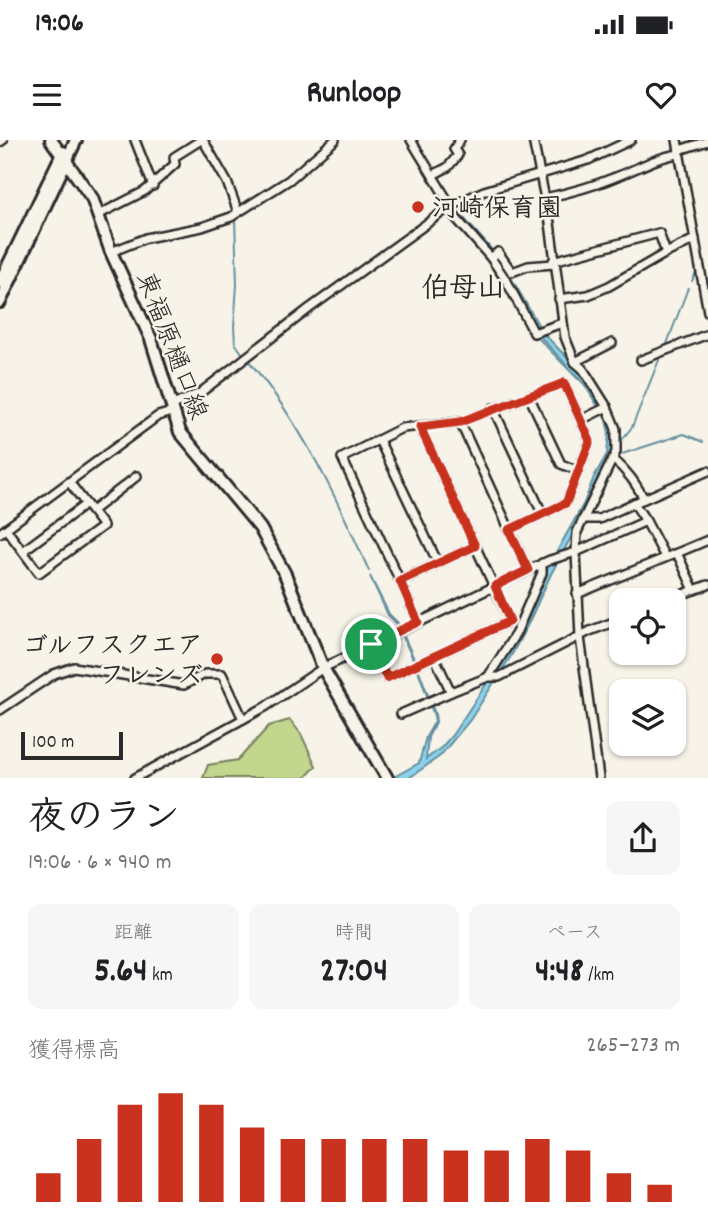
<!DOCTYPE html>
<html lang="ja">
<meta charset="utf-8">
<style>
body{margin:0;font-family:Dekko,"Klee One",sans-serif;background:#f6f6f6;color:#202124;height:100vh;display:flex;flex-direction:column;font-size:26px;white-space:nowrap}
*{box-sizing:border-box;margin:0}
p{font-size:23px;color:#757577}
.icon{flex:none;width:38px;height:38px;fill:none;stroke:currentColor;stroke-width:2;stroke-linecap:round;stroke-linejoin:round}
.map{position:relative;height:638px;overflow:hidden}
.sheet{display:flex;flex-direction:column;background:#fff;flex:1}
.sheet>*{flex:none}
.controls{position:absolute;left:609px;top:448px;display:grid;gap:14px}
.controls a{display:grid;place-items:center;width:77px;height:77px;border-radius:14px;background:#fff;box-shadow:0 2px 5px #0004;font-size:35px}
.scale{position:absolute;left:21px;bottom:18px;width:102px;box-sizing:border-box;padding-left:7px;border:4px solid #2b2b2b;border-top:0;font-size:19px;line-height:24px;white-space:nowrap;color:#2b2b2b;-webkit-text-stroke:5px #f7f3e8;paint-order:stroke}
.pin{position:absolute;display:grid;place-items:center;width:60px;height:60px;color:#fff;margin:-30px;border:4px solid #fff;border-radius:50%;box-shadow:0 2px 7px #0007}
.round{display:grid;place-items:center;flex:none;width:74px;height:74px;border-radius:14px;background:#f6f6f6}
.overview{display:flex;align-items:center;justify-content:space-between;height:119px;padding:0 28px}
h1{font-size:38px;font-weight:700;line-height:52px}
.metrics{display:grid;grid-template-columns:repeat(3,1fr);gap:10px;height:119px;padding:7px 28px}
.metrics div{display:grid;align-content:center;border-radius:14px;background:#f6f6f6;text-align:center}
.metrics b{font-size:35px;font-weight:700}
.metrics small{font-size:19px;font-weight:400}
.metrics p{font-size:19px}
.chart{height:196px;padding:14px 28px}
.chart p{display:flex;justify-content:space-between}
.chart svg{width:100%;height:126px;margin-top:7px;stroke:#c8321e;stroke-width:6}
.status{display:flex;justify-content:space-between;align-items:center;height:49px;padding:0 35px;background:#fff;direction:ltr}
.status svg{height:19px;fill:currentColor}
header{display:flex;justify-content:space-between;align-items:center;height:91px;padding:0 28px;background:#fff;font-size:32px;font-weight:700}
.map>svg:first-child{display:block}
</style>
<div class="status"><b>19:06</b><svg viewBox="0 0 49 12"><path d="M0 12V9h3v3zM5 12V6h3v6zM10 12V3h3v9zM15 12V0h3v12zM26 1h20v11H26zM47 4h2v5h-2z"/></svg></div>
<header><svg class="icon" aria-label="menu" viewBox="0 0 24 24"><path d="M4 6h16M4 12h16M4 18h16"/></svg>Runloop<svg class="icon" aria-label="heart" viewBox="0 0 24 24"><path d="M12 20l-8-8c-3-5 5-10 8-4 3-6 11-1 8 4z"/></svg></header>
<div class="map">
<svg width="708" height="638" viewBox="0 0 708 638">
<rect width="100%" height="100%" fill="#f7f3e8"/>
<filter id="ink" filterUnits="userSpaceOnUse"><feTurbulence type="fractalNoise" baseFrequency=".0143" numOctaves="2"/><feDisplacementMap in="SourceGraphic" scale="14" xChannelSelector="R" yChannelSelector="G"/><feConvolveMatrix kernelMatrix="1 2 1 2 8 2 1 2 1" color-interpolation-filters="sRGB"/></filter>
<g filter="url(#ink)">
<!-- green -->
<polygon fill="#c2d78d" stroke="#76815c" stroke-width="2" points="290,580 301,594 316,626 305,638 203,638 208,625 238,620 269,586"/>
<!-- water -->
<polygon fill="#8bd2ec" stroke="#658f9f" stroke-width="2" points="413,0 422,9 455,68 501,120 543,193 584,235 609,273 613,285 613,310 608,326 599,339 593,357 551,434 528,484 511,516 470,580 440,616 409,638 392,638 419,623 426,597 435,581 434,576 418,530 397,484 388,475 370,436 389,474 398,483 418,528 435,574 436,582 428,597 426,619 442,607 453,594 506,514 542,438 584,363 594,337 607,314 609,293 606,280 585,245 534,190 514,152 455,75"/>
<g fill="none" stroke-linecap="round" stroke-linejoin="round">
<!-- stream -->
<g stroke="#658f9f" stroke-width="2">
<polyline points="202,5 209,18"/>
<polyline points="211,23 223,43"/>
<polyline points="235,78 237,145 234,187 235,203 244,216"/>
<polyline points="692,141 697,131"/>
<polyline points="506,148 510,156"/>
<polyline points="521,176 528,190"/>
<polyline points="534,196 539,199 578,239 580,238"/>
<polyline points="665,209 688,148"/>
<path d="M248 220C301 283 336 356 369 431"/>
<polyline points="621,301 632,287 659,220"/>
<polyline points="619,315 684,294 703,302"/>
</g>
<!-- minor casing -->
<g stroke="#2b2b2b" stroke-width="12">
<g id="minor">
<polyline points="135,0 153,46"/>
<polyline points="203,0 227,42 238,72"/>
<polyline points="411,0 451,66"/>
<polyline points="533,0 550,83 565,197 575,222 583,229 607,267 616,289 616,312 577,392 576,412 580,497 599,638"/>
<polyline points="677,0 708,172"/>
<polyline points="0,2 3,0"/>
<polyline points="679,10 708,1"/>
<polyline points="433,35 448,27 458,15 454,9 460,0"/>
<path d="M545 58C568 53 591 47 613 38 635 30 656 17 679 14"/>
<polyline points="448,69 491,118 506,140 534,193 562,183"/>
<polyline points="98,75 145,51 175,24 174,17 201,0"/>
<polyline points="111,112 146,98 202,87 231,77 289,40 335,0"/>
<polyline points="491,118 498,112 512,132 528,126 554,124"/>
<polyline points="553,121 659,93 666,113"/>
<polyline points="559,159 588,155 609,146 666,113 695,99"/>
<polyline points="641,220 708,194"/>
<polyline points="575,222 612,203"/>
<polyline points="529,256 561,324 578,331"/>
<polyline points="171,266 200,253 310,168 451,66 484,51 588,20 631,0"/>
<polyline points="493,268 542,373"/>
<polyline points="581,280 607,267"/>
<polyline points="460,282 528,430"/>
<polyline points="379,300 438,423"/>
<path d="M613 319C627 331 635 342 644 359L634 363 646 381"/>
<polyline points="644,359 708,331"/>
<polyline points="92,371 137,336"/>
<polyline points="583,379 599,379 634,363"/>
<polyline points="6,389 39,433 103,386 69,342"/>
<polyline points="0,393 158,276 172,272"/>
<polyline points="708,400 677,413 694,450 708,445"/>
<polyline points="475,406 400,441 342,318 402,288 460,282 564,243 590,301 566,363 509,390"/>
<polyline points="23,411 86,364"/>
<polyline points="400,441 418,482"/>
<polyline points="577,454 677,413"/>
<polyline points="668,460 694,450"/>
<polyline points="371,504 387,538 510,481 420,287"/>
<polyline points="488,537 499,537 590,491 621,479"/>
<polyline points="451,552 488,537 516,493 542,433 542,423"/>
<polyline points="0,570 54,534 74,527 184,545 205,534 222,534 243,579"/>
<polyline points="401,574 451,552 434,516"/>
<polyline points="135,638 265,567 323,528 550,420 576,412 646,381 665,417"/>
</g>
</g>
<!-- secondary casing -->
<g stroke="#2b2b2b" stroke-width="16">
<g id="secondary">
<polyline points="51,0 92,58 111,112 151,199 180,292 260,388 285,434 323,528 387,638"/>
<polyline points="0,142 63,12"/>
<polyline points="0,162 76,0"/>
</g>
</g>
<!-- minor -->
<use href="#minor" stroke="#f7f3e8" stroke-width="7"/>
<!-- secondary -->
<use href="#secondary" stroke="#f7f3e8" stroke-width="10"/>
</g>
</g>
<g fill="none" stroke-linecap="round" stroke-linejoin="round" filter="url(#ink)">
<!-- route casing -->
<g stroke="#fff" stroke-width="14">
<polygon id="route" points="564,243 590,301 566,363 509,390 528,430 495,446 510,481 387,538 371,504 418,482 400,441 475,406 420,287 460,282"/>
</g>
<!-- route -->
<use href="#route" stroke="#c8321e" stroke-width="9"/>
</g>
<!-- markers -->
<g fill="#c8321e" stroke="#f7f3e8" stroke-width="2.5">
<circle cx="418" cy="67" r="7"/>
<circle cx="217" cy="519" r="7"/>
</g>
<g text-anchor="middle" stroke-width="5" stroke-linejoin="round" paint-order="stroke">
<!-- poi labels -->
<g font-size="26" font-weight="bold" fill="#2b2b2b" stroke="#f7f3e8" text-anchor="start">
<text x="432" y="76">河崎保育園</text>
<text x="203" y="513" text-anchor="end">ゴルフスクエア<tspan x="203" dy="30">フレンズ</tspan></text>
</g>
<!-- street labels -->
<g font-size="26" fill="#2b2b2b" stroke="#f7f3e8">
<text transform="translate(173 205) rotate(69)" y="9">東福原樋口線</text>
</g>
<!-- neighbourhood labels -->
<g font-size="28" font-weight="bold" fill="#2b2b2b" stroke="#f7f3e8">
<text x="463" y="156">伯母山</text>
</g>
</g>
</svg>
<div class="controls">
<a><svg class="icon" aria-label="locate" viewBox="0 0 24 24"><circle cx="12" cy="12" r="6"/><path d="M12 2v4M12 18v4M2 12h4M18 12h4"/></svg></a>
<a><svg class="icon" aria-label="layers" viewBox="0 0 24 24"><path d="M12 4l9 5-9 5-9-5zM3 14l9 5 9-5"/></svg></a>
</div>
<div class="scale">100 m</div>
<div class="pin" style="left:371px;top:504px;background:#1e9e55"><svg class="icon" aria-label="arrive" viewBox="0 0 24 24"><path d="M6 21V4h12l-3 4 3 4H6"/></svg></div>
</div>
<section class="sheet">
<div class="overview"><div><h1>夜のラン</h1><p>19:06 · 6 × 940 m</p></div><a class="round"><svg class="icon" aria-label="share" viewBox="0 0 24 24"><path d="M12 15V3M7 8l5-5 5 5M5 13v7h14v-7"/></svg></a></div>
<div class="metrics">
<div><p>距離</p><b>5.64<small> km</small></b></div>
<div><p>時間</p><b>27:04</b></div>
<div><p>ペース</p><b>4:48<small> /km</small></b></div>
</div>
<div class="chart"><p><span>獲得標高</span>265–273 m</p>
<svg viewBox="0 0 160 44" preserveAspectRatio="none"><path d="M5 44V34M15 44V22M25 44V10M35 44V6M45 44V10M55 44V18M65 44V22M75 44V22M85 44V22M95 44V22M105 44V26M115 44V26M125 44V22M135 44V26M145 44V34M155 44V38"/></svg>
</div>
</section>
